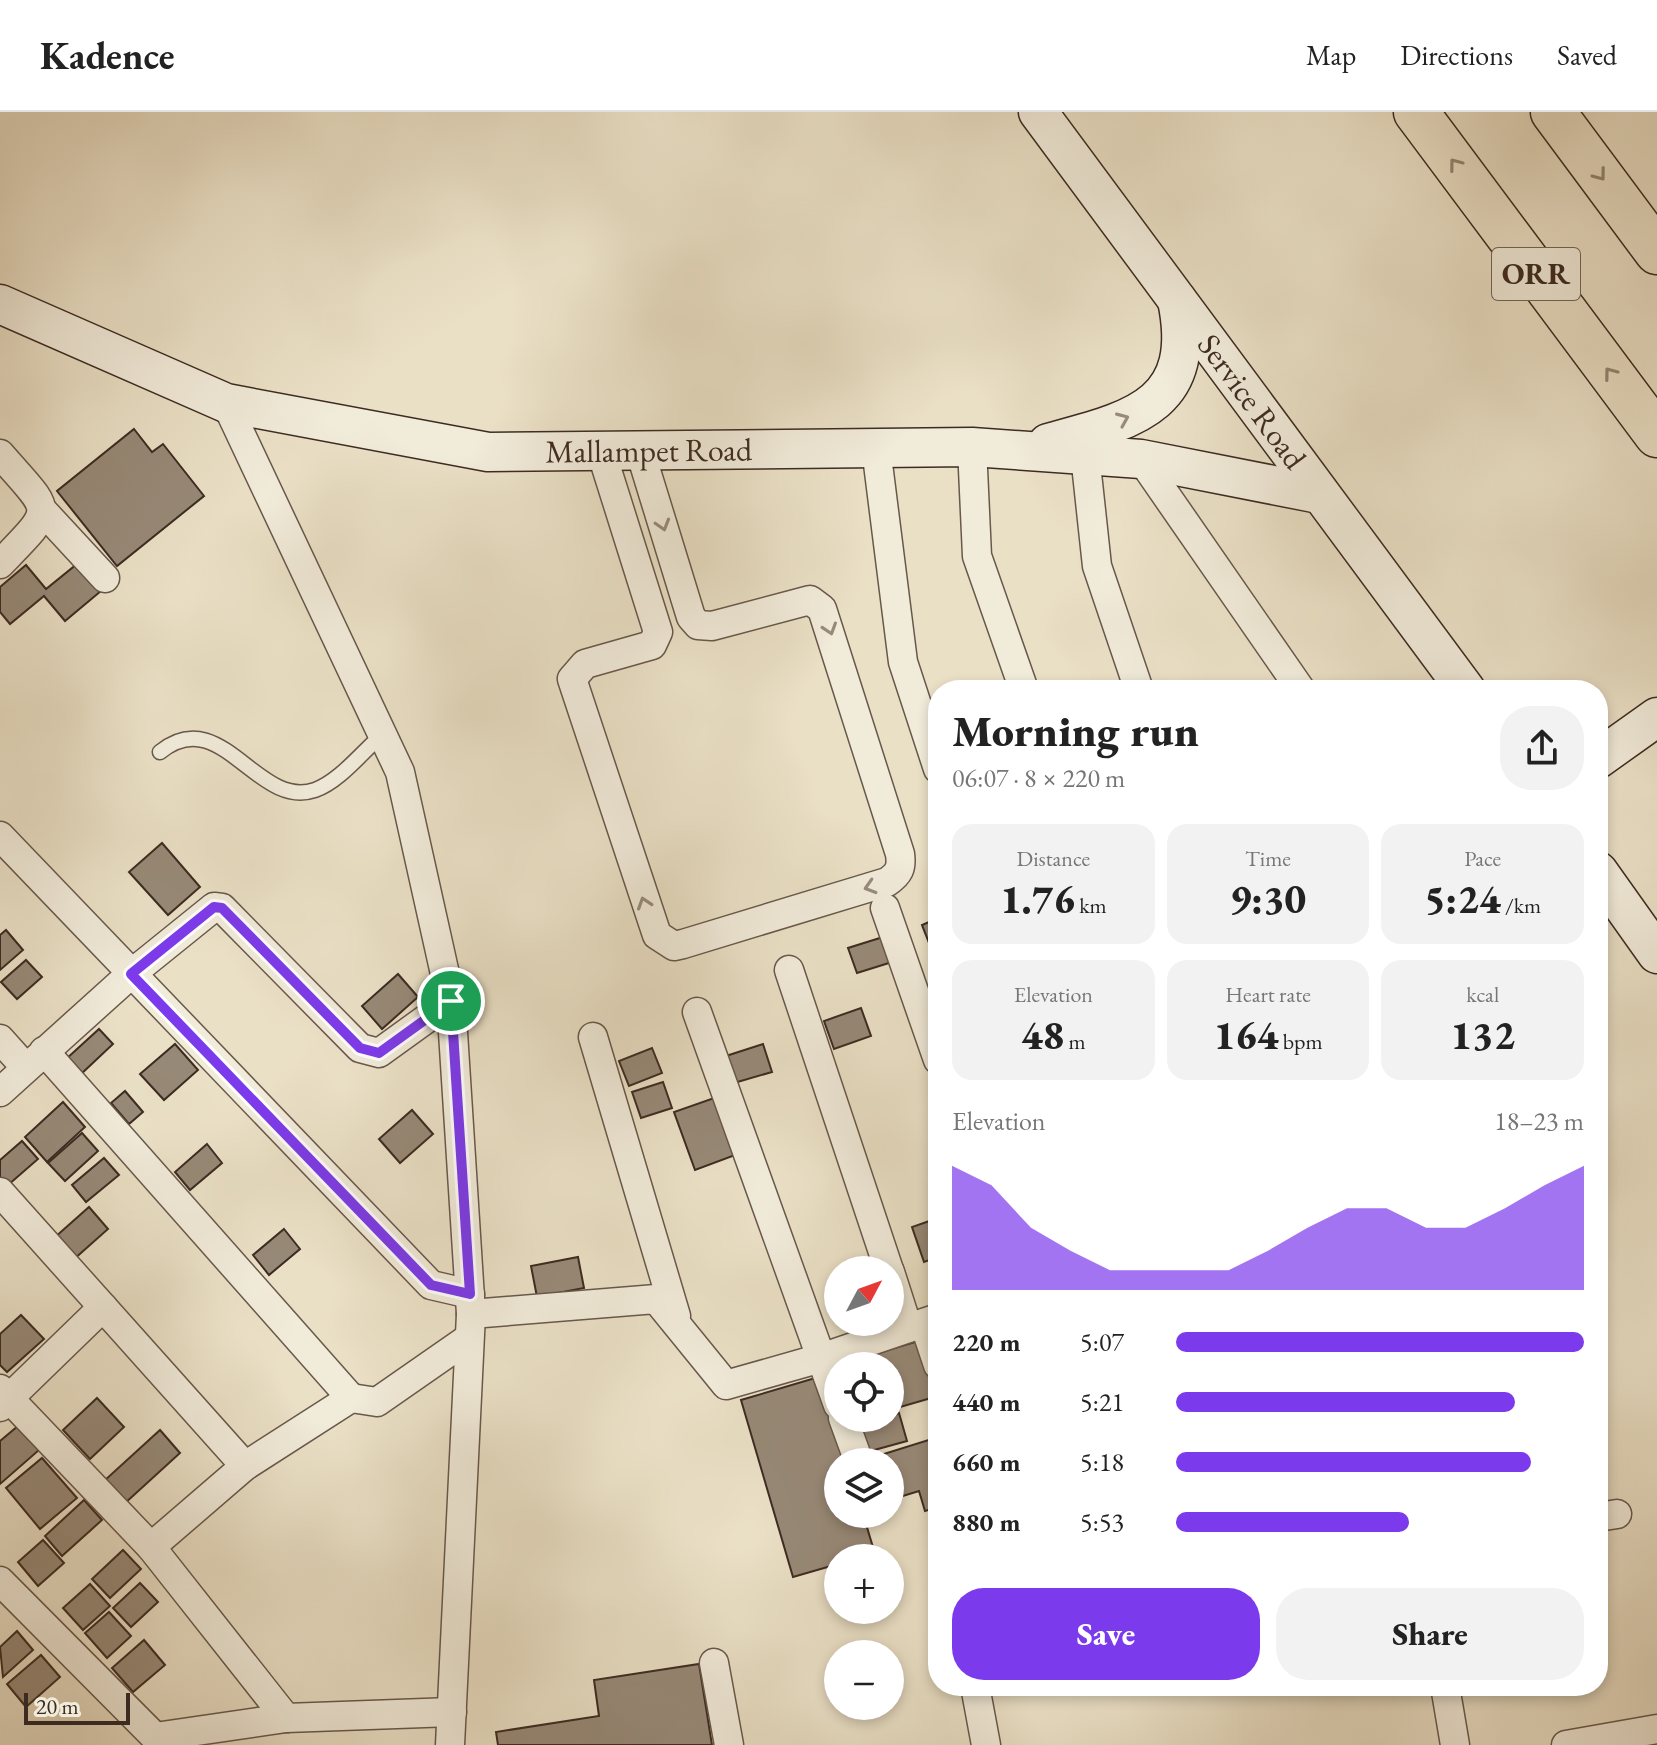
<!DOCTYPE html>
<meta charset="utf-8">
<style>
body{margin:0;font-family:"EB Garamond",serif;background:#f2f2f2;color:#222;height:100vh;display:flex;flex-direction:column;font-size:30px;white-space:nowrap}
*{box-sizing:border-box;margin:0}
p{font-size:26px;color:#767676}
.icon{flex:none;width:44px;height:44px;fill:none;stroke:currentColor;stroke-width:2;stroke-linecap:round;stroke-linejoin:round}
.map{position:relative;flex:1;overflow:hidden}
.sheet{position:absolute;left:928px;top:568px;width:680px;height:1016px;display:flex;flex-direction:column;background:#fff;border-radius:32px;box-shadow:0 4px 12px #0003}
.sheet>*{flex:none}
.needle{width:52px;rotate:49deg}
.tools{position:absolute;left:824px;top:1144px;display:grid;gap:16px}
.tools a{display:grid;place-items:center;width:80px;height:80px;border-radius:50%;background:#fff;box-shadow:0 4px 12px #0003;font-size:40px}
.scale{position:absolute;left:24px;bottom:20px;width:106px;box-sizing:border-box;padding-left:8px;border:4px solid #3d2b22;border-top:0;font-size:22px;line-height:28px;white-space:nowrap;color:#3d2b22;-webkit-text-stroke:6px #f1ebda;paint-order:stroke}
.pin{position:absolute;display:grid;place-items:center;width:68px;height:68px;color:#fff;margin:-34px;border:4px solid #fff;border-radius:50%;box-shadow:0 2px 8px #0007}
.round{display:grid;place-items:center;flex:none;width:84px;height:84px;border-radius:32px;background:#f2f2f2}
.overview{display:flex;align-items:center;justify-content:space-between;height:136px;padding:0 24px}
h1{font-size:44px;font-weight:800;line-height:60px}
.figures{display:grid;grid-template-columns:repeat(3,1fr);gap:12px;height:136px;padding:8px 24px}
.figures div{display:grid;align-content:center;border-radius:20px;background:#f2f2f2;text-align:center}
.figures b{font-size:40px;font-weight:800}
.figures small{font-size:22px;font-weight:400}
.figures p{font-size:22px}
.chart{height:224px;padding:16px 24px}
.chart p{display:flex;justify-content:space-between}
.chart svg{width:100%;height:144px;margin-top:8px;fill:#7c3aed;opacity:.7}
.cta{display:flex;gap:16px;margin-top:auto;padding:16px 24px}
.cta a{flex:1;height:92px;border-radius:32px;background:#7c3aed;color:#fff;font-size:32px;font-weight:800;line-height:92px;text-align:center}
.cta a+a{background:#f2f2f2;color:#222}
ul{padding:0 24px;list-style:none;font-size:26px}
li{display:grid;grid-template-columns:128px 96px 1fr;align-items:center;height:60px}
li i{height:20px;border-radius:10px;background:#7c3aed}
header{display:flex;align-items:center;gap:48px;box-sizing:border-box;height:112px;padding:0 40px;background:#fff;border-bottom:2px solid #e0e0e0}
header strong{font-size:38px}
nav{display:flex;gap:44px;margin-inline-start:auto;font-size:28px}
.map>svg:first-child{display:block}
</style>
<header>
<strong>Kadence</strong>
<nav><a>Map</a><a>Directions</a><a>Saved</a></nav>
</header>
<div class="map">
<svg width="1657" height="1633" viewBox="0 0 1657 1633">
<rect width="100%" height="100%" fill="#eae0c6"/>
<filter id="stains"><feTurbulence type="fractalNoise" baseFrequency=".0025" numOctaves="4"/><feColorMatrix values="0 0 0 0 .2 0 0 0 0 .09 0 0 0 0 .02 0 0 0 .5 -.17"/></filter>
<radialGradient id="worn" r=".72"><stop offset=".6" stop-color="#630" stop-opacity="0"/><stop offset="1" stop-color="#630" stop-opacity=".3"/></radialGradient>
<!-- building -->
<g fill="#978977" stroke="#3d2b22" stroke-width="2">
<polygon points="134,317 152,340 163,332 204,384 117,454 57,379"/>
<polygon points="77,452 101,479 65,509 44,484 10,512 0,500 0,475 26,453 46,477"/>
<polygon points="162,731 200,775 168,803 129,760"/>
<polygon points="938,806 938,854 922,813"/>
<polygon points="6,818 23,838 0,858 0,823"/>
<polygon points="883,825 892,850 857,861 848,836"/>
<polygon points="26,848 42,865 17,887 1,870"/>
<polygon points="398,862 418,885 382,917 362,894"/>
<polygon points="861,896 871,924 834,937 824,909"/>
<polygon points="99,917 113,932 80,963 65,948"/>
<polygon points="175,932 198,958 164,988 140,962"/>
<polygon points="763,932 772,960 734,971 726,944"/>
<polygon points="652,936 662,961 629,974 619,949"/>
<polygon points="663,970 672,996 641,1006 632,980"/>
<polygon points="125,979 143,1000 129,1012 111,991"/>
<polygon points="717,985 738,1042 695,1058 674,1000"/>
<polygon points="63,990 85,1015 47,1050 25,1025"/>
<polygon points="412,998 433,1022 400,1051 379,1027"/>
<polygon points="82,1021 98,1039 65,1069 48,1051"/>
<polygon points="22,1029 38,1047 7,1074 0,1067 0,1048"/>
<polygon points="207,1032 222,1051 190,1078 175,1060"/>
<polygon points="104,1046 119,1063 86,1090 72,1073"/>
<polygon points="89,1095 108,1117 73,1148 54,1126"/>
<polygon points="938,1106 938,1145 924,1150 912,1115"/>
<polygon points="284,1117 300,1137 269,1163 253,1143"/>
<polygon points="578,1145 584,1176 537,1185 531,1154"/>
<polygon points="21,1203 44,1227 7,1260 0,1253 0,1222"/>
<polygon points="922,1228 938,1284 890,1298 890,1254 844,1254 843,1251"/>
<polygon points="822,1264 848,1350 838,1350 838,1402 863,1402 875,1442 838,1446 838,1452 793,1465 741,1288"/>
<polygon points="97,1286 124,1315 90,1347 63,1318"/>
<polygon points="899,1301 907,1329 867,1340 859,1312 890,1306"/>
<polygon points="18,1314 39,1338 0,1372 0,1329"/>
<polygon points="160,1318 180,1341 124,1392 104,1369"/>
<polygon points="938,1325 938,1395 925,1399 919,1379 890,1388 890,1350 869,1350 868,1347"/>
<polygon points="42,1346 77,1386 40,1417 6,1376"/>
<polygon points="84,1388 102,1408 62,1444 45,1424"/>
<polygon points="43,1428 64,1451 38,1474 18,1450"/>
<polygon points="123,1438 141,1457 110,1486 92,1467"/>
<polygon points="140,1471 158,1490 131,1515 113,1496"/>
<polygon points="90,1472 110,1494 83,1518 63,1496"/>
<polygon points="109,1500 131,1524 107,1546 85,1521"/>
<polygon points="17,1519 33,1538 3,1565 0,1535"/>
<polygon points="144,1528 165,1553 133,1580 112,1556"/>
<polygon points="41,1543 60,1565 26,1595 7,1572"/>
<polygon points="699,1552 712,1633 498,1633 496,1620 599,1604 594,1568"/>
</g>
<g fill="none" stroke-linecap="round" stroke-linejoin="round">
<!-- lane casing -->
<g stroke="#68584b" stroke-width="17">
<path id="lane" d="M160 640C221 590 257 698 315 678 340 669 362 640 382 623"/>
</g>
<!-- street casing -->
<g stroke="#68584b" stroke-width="31">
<g id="street">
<polyline points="226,291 400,660 451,889 471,1202 450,1633"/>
<polyline points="972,335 977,444 1024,578"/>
<polyline points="876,336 903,550 938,657"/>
<path d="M601 339 658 520 652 533 585 552 572 567 657 823 674 834 683 832 887 770C899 762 902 756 900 742L822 497 810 488 712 514 698 513 691 505 640 339"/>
<path d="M0 342C53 403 57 393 0 452"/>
<polyline points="1085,343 1097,454 1139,578"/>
<polyline points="1141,347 1301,578"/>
<polyline points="43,399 105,466"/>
<polyline points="0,724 431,1173 470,1182"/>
<polyline points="885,796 938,948"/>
<polyline points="789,858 889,1158"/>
<polyline points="697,900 838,1293"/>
<polyline points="593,925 676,1204"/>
<polyline points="0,927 26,956"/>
<polyline points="44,939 351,1286"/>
<polyline points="0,980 131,862 214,795 222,796 360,936 379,941 451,889"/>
<polyline points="0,1080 245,1354"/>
<polyline points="890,1160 908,1216"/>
<polyline points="471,1202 656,1187 726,1273 821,1246 938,1206"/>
<polyline points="924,1211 938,1253"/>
<polyline points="0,1277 151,1435 286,1606"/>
<polyline points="0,1295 103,1195"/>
<polyline points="843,1306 859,1350"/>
<polyline points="1598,1405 1617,1402"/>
<polyline points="151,1435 245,1354 351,1286 377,1290 469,1226"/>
<polyline points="0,1469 155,1625 286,1606 452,1600"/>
<polyline points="714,1551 729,1633"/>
<polyline points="975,1574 986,1633"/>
<polyline points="1445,1574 1455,1633"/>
<polyline points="1566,1633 1657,1617"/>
</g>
</g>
<!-- secondary casing -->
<g stroke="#3d2b22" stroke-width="41">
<g id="secondary">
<path id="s1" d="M1038 0 1466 578"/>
<path id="s2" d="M0 192 226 291 488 340 972 335 1141 347 1319 382"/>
<path d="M1048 331C1132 308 1199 295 1177 188"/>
<polyline points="1598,647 1657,605"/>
<polyline points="1598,759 1657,842"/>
</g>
</g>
<!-- highway casing -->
<g stroke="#3d2b22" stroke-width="47">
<g id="highway">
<polyline points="1416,0 1657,323"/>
<polyline points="1553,0 1657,140"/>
</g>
</g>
<!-- lane -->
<use href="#lane" stroke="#f1ebda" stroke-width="14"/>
<!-- street -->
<use href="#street" stroke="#f1ebda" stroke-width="28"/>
<!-- secondary -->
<use href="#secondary" stroke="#f1ebda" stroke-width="38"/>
<!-- highway -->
<use href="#highway" stroke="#eae0c6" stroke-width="44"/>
</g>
<!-- one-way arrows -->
<defs><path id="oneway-chevron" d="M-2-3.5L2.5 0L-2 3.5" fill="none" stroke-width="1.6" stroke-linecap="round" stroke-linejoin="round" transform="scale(2)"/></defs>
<g stroke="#948674">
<use href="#oneway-chevron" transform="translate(1455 52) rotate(-127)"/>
<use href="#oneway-chevron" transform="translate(1600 63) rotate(53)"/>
<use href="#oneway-chevron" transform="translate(1610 261) rotate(-127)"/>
</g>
<g stroke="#978b7e">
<use href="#oneway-chevron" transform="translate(1123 307) rotate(-23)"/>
<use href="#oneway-chevron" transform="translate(663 413) rotate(73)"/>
<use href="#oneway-chevron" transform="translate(830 517) rotate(72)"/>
<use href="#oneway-chevron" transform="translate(870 775) rotate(163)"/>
<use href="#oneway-chevron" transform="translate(644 791) rotate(-108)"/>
</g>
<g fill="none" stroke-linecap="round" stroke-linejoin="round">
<!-- route casing -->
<g stroke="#fff" stroke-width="16">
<polygon id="route" points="214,795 222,796 360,936 379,941 451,889 470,1182 431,1173 131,862"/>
</g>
<!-- route -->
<use href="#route" stroke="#7c3aed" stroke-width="10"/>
</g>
<g text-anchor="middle" stroke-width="7" stroke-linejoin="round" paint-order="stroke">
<!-- shield labels -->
<rect fill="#f1ebda" stroke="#736559" stroke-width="2" x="1492" y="136" width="88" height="52" rx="6"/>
<g font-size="30" font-weight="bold" fill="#3d2b22">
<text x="1536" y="172">ORR</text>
</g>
<!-- street labels -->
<g font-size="32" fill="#3d2b22" stroke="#f1ebda">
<text dy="11" stroke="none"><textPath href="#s1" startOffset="360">Service Road</textPath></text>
<text dy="11" stroke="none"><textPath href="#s2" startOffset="674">Mallampet Road</textPath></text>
</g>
</g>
<rect width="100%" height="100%" filter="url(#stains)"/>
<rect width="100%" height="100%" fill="url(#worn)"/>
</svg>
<div class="tools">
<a><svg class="needle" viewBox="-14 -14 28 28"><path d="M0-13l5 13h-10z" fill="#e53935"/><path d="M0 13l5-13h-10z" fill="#767676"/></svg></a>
<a><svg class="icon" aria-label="locate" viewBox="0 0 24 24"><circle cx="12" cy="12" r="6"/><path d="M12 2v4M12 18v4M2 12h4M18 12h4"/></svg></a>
<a><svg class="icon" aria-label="layers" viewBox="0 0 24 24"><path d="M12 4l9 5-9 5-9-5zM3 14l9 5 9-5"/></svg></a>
<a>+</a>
<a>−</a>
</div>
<div class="scale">20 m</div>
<div class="pin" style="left:451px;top:889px;background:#1e9e55"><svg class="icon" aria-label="arrive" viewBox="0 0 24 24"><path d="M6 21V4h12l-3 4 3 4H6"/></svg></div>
<section class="sheet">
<div class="overview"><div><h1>Morning run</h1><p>06:07 · 8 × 220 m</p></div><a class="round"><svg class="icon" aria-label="share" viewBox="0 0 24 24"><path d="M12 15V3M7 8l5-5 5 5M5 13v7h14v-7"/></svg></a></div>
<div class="figures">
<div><p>Distance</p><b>1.76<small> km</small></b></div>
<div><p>Time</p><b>9:30</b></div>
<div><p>Pace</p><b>5:24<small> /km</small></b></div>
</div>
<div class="figures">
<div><p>Elevation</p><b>48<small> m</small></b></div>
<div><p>Heart rate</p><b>164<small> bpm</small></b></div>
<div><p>kcal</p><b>132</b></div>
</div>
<div class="chart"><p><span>Elevation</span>18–23 m</p>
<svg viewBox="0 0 160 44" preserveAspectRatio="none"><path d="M0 44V6L10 12L20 25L30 32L40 38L50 38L60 38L70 38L80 32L90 25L100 19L110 19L120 25L130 25L140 19L150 12L160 6V44z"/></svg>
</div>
<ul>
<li><b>220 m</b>5:07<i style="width:100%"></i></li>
<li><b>440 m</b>5:21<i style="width:83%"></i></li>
<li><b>660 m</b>5:18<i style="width:87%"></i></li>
<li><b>880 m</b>5:53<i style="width:57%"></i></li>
</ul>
<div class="cta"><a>Save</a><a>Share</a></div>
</section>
</div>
